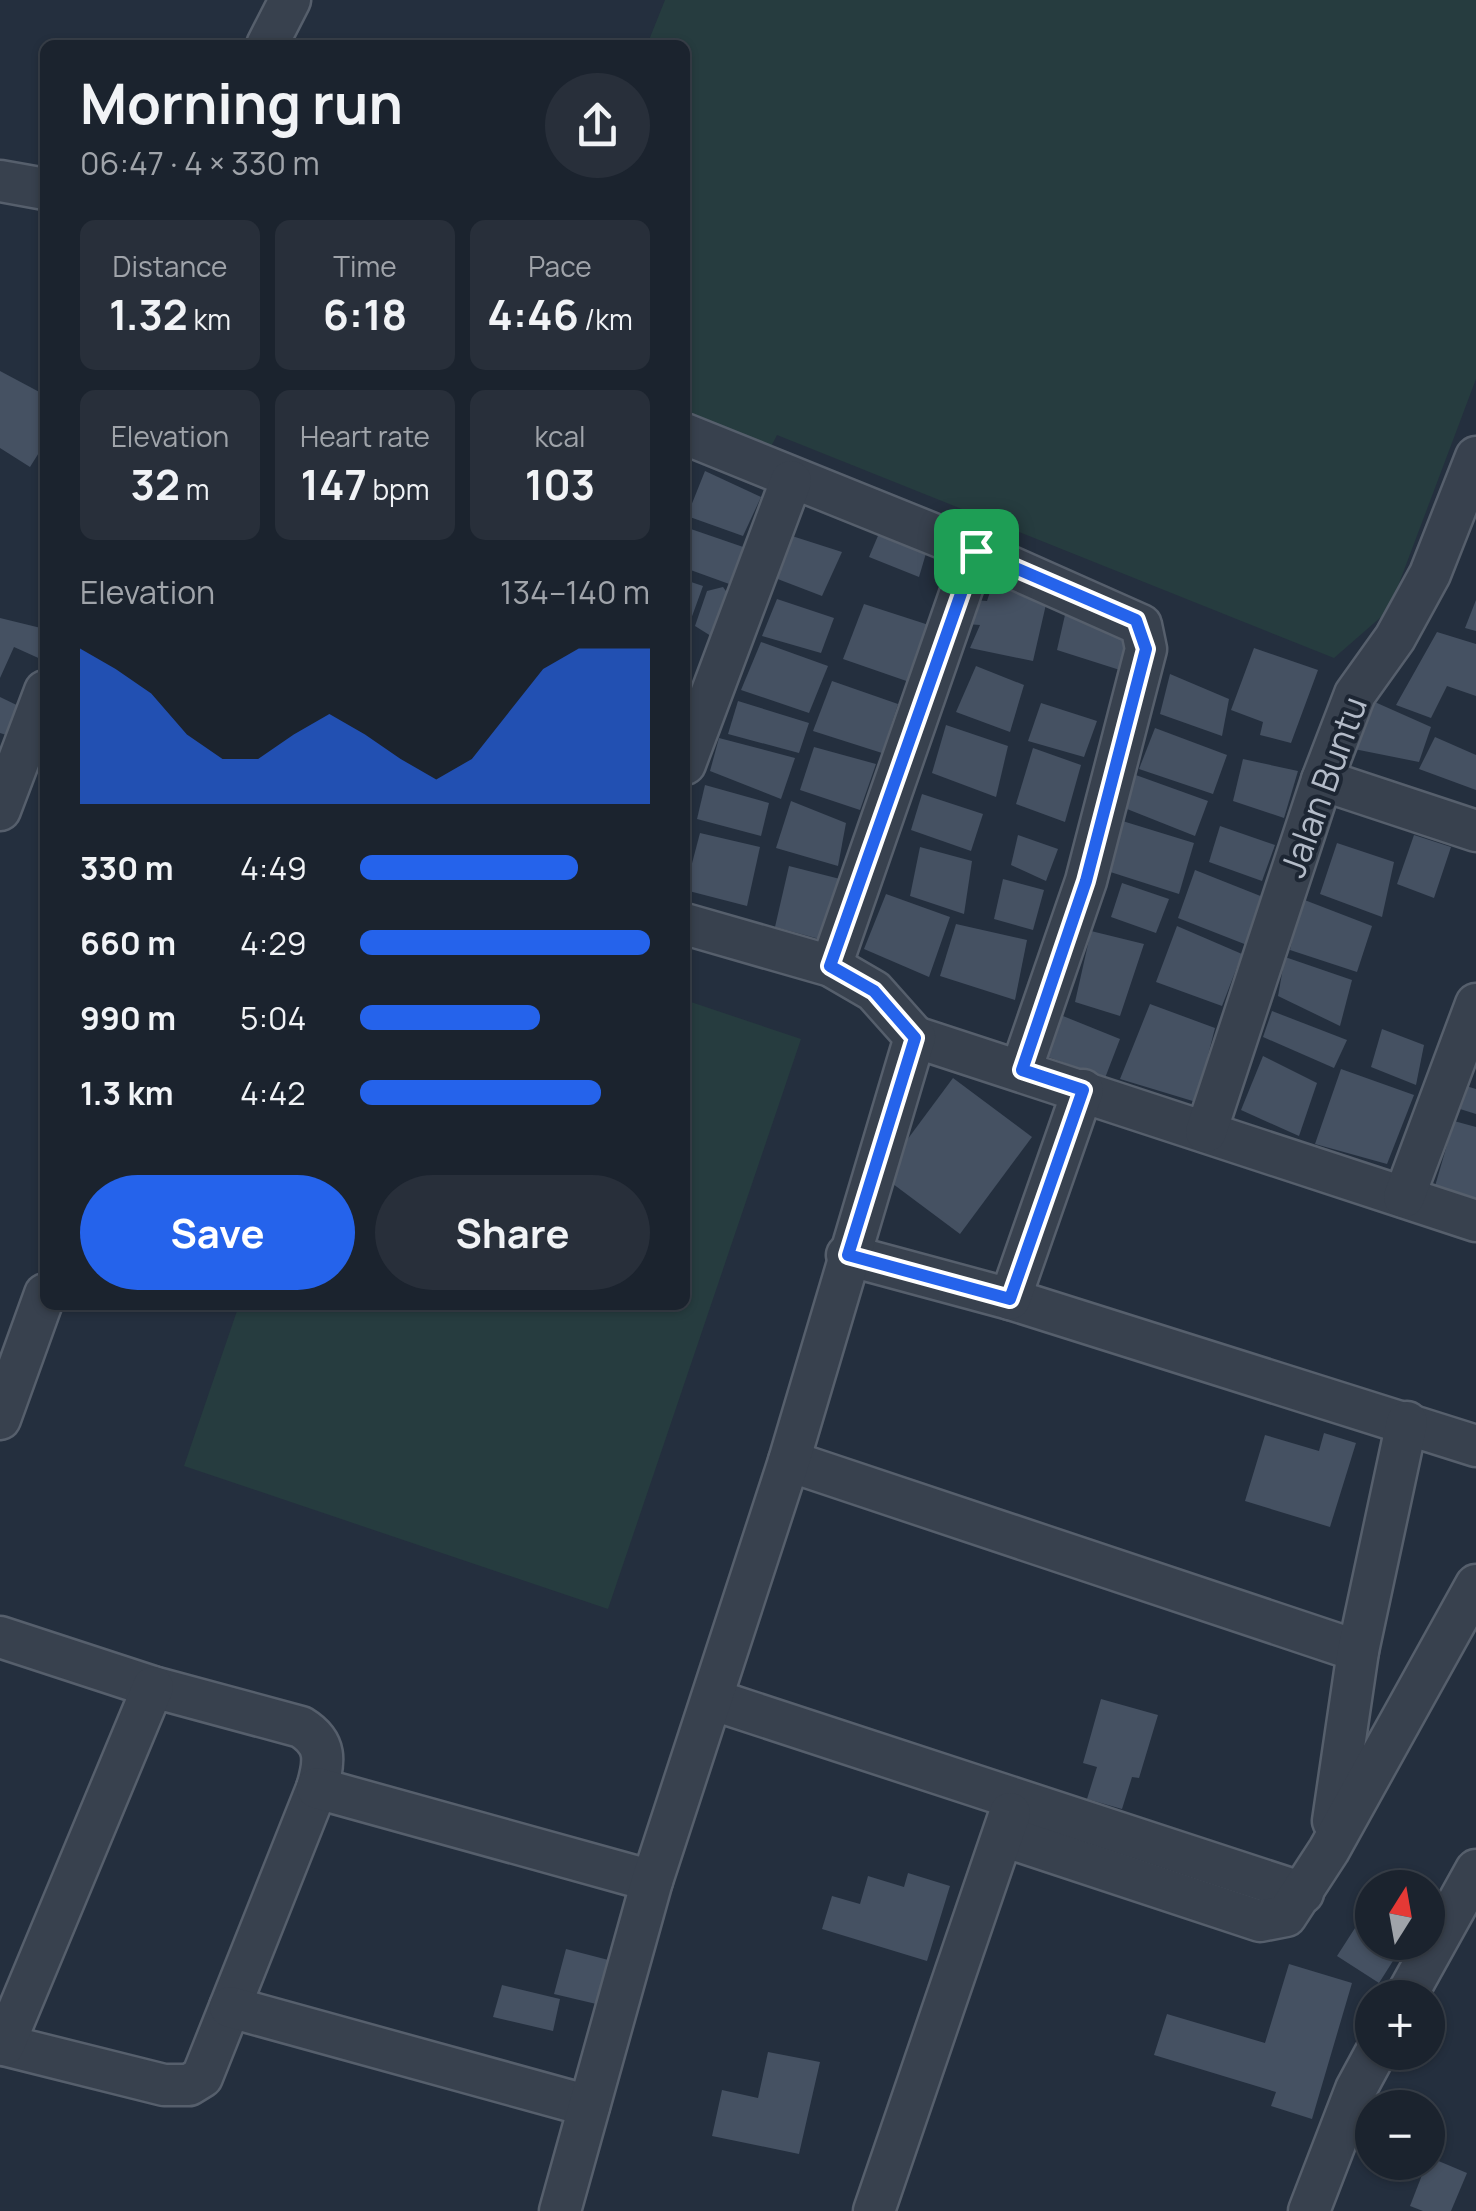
<!DOCTYPE html>
<meta charset="utf-8">
<style>
body{margin:0;font-family:Manrope,sans-serif;background:#282f3a;color:#f1f3f6;height:100vh;display:flex;flex-direction:column;font-size:38px;white-space:nowrap}
*{box-sizing:border-box;margin:0}
p{font-size:32px;color:#a0a4aa}
.icon{flex:none;width:55px;height:55px;fill:none;stroke:currentColor;stroke-width:2;stroke-linecap:round;stroke-linejoin:round}
.map{position:relative;flex:1;overflow:hidden}
.sheet{position:absolute;left:40px;top:40px;width:650px;height:1270px;display:flex;flex-direction:column;background:#1b232e;border-radius:15px;box-shadow:0 2px 8px #0004,0 0 0 2px #39404a}
.sheet>*{flex:none}
.needle{width:65px;rotate:11deg}
.tools{position:absolute;left:1355px;top:1870px;display:grid;gap:20px}
.tools a{display:grid;place-items:center;width:90px;height:90px;border-radius:50%;background:#1b232e;box-shadow:0 2px 8px #0004,0 0 0 2px #39404a;font-size:50px}
.pin{position:absolute;display:grid;place-items:center;width:85px;height:85px;color:#fff;margin:-42px;border-radius:20px;box-shadow:0 5px 15px #0006}
.round{display:grid;place-items:center;flex:none;width:105px;height:105px;border-radius:52px;background:#282f3a}
.head{display:flex;align-items:center;justify-content:space-between;height:170px;padding:0 40px}
h1{font-size:55px;font-weight:700;line-height:75px}
.figures{display:grid;grid-template-columns:repeat(3,1fr);gap:15px;height:170px;padding:10px 40px}
.figures div{display:grid;align-content:center;border-radius:15px;background:#282f3a;text-align:center}
.figures b{font-size:42px;font-weight:700}
.figures small{font-size:28px;font-weight:400}
.figures p{font-size:28px}
.chart{height:280px;padding:20px 40px}
.chart p{display:flex;justify-content:space-between}
.chart svg{width:100%;height:180px;margin-top:10px;fill:#2563eb;opacity:.7}
.button{display:flex;gap:20px;margin-top:auto;padding:20px 40px}
.button a{flex:1;height:115px;border-radius:60px;background:#2563eb;color:#fff;font-size:40px;font-weight:700;line-height:115px;text-align:center}
.button a+a{background:#282f3a;color:#f1f3f6}
ul{padding:0 40px;list-style:none;font-size:32px}
li{display:grid;grid-template-columns:160px 120px 1fr;align-items:center;height:75px}
li i{height:25px;border-radius:12px;background:#2563eb}
.map>svg:first-child{display:block}
</style>
<div class="map">
<svg width="1476" height="2211" viewBox="0 0 1476 2211">
<rect width="100%" height="100%" fill="#242f3e"/>
<!-- green -->
<g fill="#263c3f">
<polygon points="665,0 1476,0 1476,379 1389,610 1334,658 777,435 756,476 685,449 685,45 647,45"/>
<polygon points="685,1000 801,1039 608,1609 184,1466 239,1305 685,1305"/>
</g>
<!-- building -->
<g fill="#455162">
<polygon points="0,371 45,395 45,443 30,467 0,448"/>
<polygon points="705,471 761,497 743,536 687,516"/>
<polygon points="685,527 749,549 732,585 685,568"/>
<polygon points="880,531 927,550 919,577 869,557"/>
<polygon points="792,536 842,552 822,596 775,578"/>
<polygon points="685,580 703,586 686,633 692,635 687,659 685,659"/>
<polygon points="993,583 1047,600 1033,661 970,648 980,625 966,624 972,600 987,601"/>
<polygon points="723,587 734,602 719,641 695,626 707,591"/>
<polygon points="777,599 834,618 821,653 762,636"/>
<polygon points="1476,600 1476,631 1465,628"/>
<polygon points="864,604 935,627 918,685 843,659"/>
<polygon points="1065,615 1135,636 1123,671 1057,650"/>
<polygon points="0,618 45,629 45,661 14,647 0,678"/>
<polygon points="1437,632 1476,644 1476,696 1447,686 1431,718 1396,705"/>
<polygon points="761,642 828,666 809,713 741,690"/>
<polygon points="1254,648 1318,670 1291,743 1260,735 1263,722 1231,710"/>
<polygon points="976,666 1024,685 1010,732 956,712"/>
<polygon points="1170,674 1229,699 1222,736 1160,714"/>
<polygon points="832,681 898,704 882,753 813,731"/>
<polygon points="0,697 27,710 16,738 0,733"/>
<polygon points="1368,699 1431,727 1419,762 1349,748"/>
<polygon points="738,701 809,723 799,753 728,734"/>
<polygon points="1041,703 1097,721 1084,757 1028,741"/>
<polygon points="946,725 1008,746 996,797 932,773"/>
<polygon points="1155,728 1227,755 1213,794 1139,769"/>
<polygon points="1435,737 1476,755 1476,790 1419,769"/>
<polygon points="719,738 795,758 781,799 710,771"/>
<polygon points="814,747 876,764 860,810 800,790"/>
<polygon points="1033,748 1081,765 1065,822 1016,804"/>
<polygon points="1243,759 1298,771 1284,818 1233,801"/>
<polygon points="1133,774 1208,801 1195,836 1122,807"/>
<polygon points="705,785 769,803 761,836 697,819"/>
<polygon points="922,794 983,814 971,851 911,830"/>
<polygon points="791,801 846,823 838,866 776,848"/>
<polygon points="1116,819 1194,843 1179,894 1101,869"/>
<polygon points="1220,826 1275,845 1262,881 1209,862"/>
<polygon points="700,833 760,847 747,906 685,890"/>
<polygon points="1018,835 1058,849 1046,881 1011,865"/>
<polygon points="1414,835 1451,847 1434,898 1397,884"/>
<polygon points="1337,843 1394,862 1382,917 1320,894"/>
<polygon points="920,847 972,861 964,914 910,896"/>
<polygon points="789,866 844,880 827,941 775,927"/>
<polygon points="1195,870 1263,897 1252,947 1178,918"/>
<polygon points="1003,879 1044,890 1033,930 994,919"/>
<polygon points="1122,883 1169,899 1156,933 1111,917"/>
<polygon points="886,894 950,917 929,977 864,949"/>
<polygon points="1302,899 1372,926 1357,972 1290,950"/>
<polygon points="956,924 1027,940 1015,1000 940,976"/>
<polygon points="1177,926 1242,954 1222,1006 1156,982"/>
<polygon points="1091,931 1144,944 1120,1016 1075,1002"/>
<polygon points="1285,957 1352,980 1340,1026 1278,996"/>
<polygon points="1150,1004 1215,1028 1196,1102 1120,1079"/>
<polygon points="1272,1011 1347,1040 1334,1068 1263,1037"/>
<polygon points="1058,1014 1120,1039 1105,1078 1043,1055"/>
<polygon points="1382,1029 1424,1045 1416,1085 1371,1067"/>
<polygon points="1263,1056 1317,1083 1299,1136 1241,1110"/>
<polygon points="1341,1069 1414,1095 1387,1164 1315,1144"/>
<polygon points="953,1078 1032,1137 960,1234 881,1175"/>
<polygon points="1466,1086 1476,1089 1476,1114 1460,1109"/>
<polygon points="1454,1121 1476,1127 1476,1208 1433,1193"/>
<polygon points="1324,1433 1356,1443 1330,1527 1245,1501 1265,1435 1319,1451"/>
<polygon points="1101,1699 1158,1715 1139,1778 1132,1777 1122,1809 1087,1799 1097,1767 1083,1763"/>
<polygon points="908,1873 950,1886 927,1961 822,1929 832,1896 860,1904 868,1876 904,1887"/>
<polygon points="1364,1914 1372,1919 1372,1942 1405,1942 1379,1983 1337,1956"/>
<polygon points="566,1949 620,1963 609,2007 554,1994"/>
<polygon points="1289,1964 1352,1983 1312,2119 1271,2106 1276,2092 1154,2055 1167,2014 1265,2043"/>
<polygon points="502,1985 560,1999 553,2031 493,2017"/>
<polygon points="768,2052 820,2062 799,2154 712,2136 722,2090 758,2098"/>
<polygon points="1429,2157 1467,2173 1451,2211 1423,2211 1410,2206"/>
</g>
<g fill="none" stroke-linecap="round" stroke-linejoin="round">
<!-- minor casing -->
<g stroke="#565f6c" stroke-width="45">
<g id="minor">
<polyline points="267,45 290,0"/>
<polyline points="0,181 45,189"/>
<polyline points="685,434 975,551 1141,625 1146,649 1086,881 1021,1070"/>
<polyline points="685,764 791,481"/>
<polyline points="1322,780 1476,831"/>
<polyline points="0,810 45,691"/>
<polyline points="831,966 975,551"/>
<polyline points="915,1037 1476,1221"/>
<polyline points="1206,1132 1322,780 1355,694 1395,638 1430,574 1476,457"/>
<polyline points="1404,1197 1476,1004"/>
<polyline points="847,1255 1010,1299 1476,1446"/>
<polyline points="1010,1299 1083,1090"/>
<polyline points="0,1419 45,1294"/>
<polyline points="789,1461 1358,1651"/>
<path d="M0 1637 153 1687 301 1727C327 1743 325 1761 317 1788L202 2077 189 2085H164L0 2044"/>
<polyline points="714,1700 1303,1893"/>
<polyline points="317,1788 652,1881"/>
<polyline points="1333,1821 1358,1651 1407,1422"/>
<polyline points="1003,1836 1260,1921 1286,1916 1329,1850 1476,1585"/>
<polyline points="1405,1998 1476,1870"/>
<polyline points="230,2007 589,2106"/>
<polyline points="4,2045 153,1687"/>
<polyline points="560,2211 652,1881 789,1461 915,1037 874,991 831,966 685,924"/>
<polyline points="874,2211 1010,1813"/>
<polyline points="1309,2211 1356,2089 1376,2052"/>
</g>
</g>
<!-- minor -->
<use href="#minor" stroke="#38414e" stroke-width="40"/>
</g>
<g fill="none" stroke-linecap="round" stroke-linejoin="round">
<!-- route casing -->
<g stroke="#fff" stroke-width="20">
<polygon id="route" points="976,551 1136,620 1146,649 1086,881 1022,1070 1083,1090 1010,1299 848,1255 915,1038 874,991 830,966"/>
</g>
<!-- route -->
<use href="#route" stroke="#2563eb" stroke-width="12"/>
</g>
<g text-anchor="middle" stroke-width="8" stroke-linejoin="round" paint-order="stroke">
<!-- street labels -->
<g font-size="35" fill="#b4bcc9" stroke="#1d2633">
<text transform="translate(1324 787) rotate(-70)" y="12">Jalan Buntu</text>
</g>
</g>
</svg>
<div class="tools">
<a><svg class="needle" viewBox="-14 -14 28 28"><path d="M0-13l5 13h-10z" fill="#e53935"/><path d="M0 13l5-13h-10z" fill="#a0a4aa"/></svg></a>
<a>+</a>
<a>−</a>
</div>
<div class="pin" style="left:976px;top:551px;background:#1e9e55"><svg class="icon" aria-label="arrive" viewBox="0 0 24 24"><path d="M6 21V4h12l-3 4 3 4H6"/></svg></div>
<section class="sheet">
<div class="head"><div><h1>Morning run</h1><p>06:47 · 4 × 330 m</p></div><a class="round"><svg class="icon" aria-label="share" viewBox="0 0 24 24"><path d="M12 15V3M7 8l5-5 5 5M5 13v7h14v-7"/></svg></a></div>
<div class="figures">
<div><p>Distance</p><b>1.32<small> km</small></b></div>
<div><p>Time</p><b>6:18</b></div>
<div><p>Pace</p><b>4:46<small> /km</small></b></div>
</div>
<div class="figures">
<div><p>Elevation</p><b>32<small> m</small></b></div>
<div><p>Heart rate</p><b>147<small> bpm</small></b></div>
<div><p>kcal</p><b>103</b></div>
</div>
<div class="chart"><p><span>Elevation</span>134–140 m</p>
<svg viewBox="0 0 160 44" preserveAspectRatio="none"><path d="M0 44V6L10 11L20 17L30 27L40 33L50 33L60 27L70 22L80 27L90 33L100 38L110 33L120 22L130 11L140 6L150 6L160 6V44z"/></svg>
</div>
<ul>
<li><b>330 m</b>4:49<i style="width:75%"></i></li>
<li><b>660 m</b>4:29<i style="width:100%"></i></li>
<li><b>990 m</b>5:04<i style="width:62%"></i></li>
<li><b>1.3 km</b>4:42<i style="width:83%"></i></li>
</ul>
<div class="button"><a>Save</a><a>Share</a></div>
</section>
</div>
